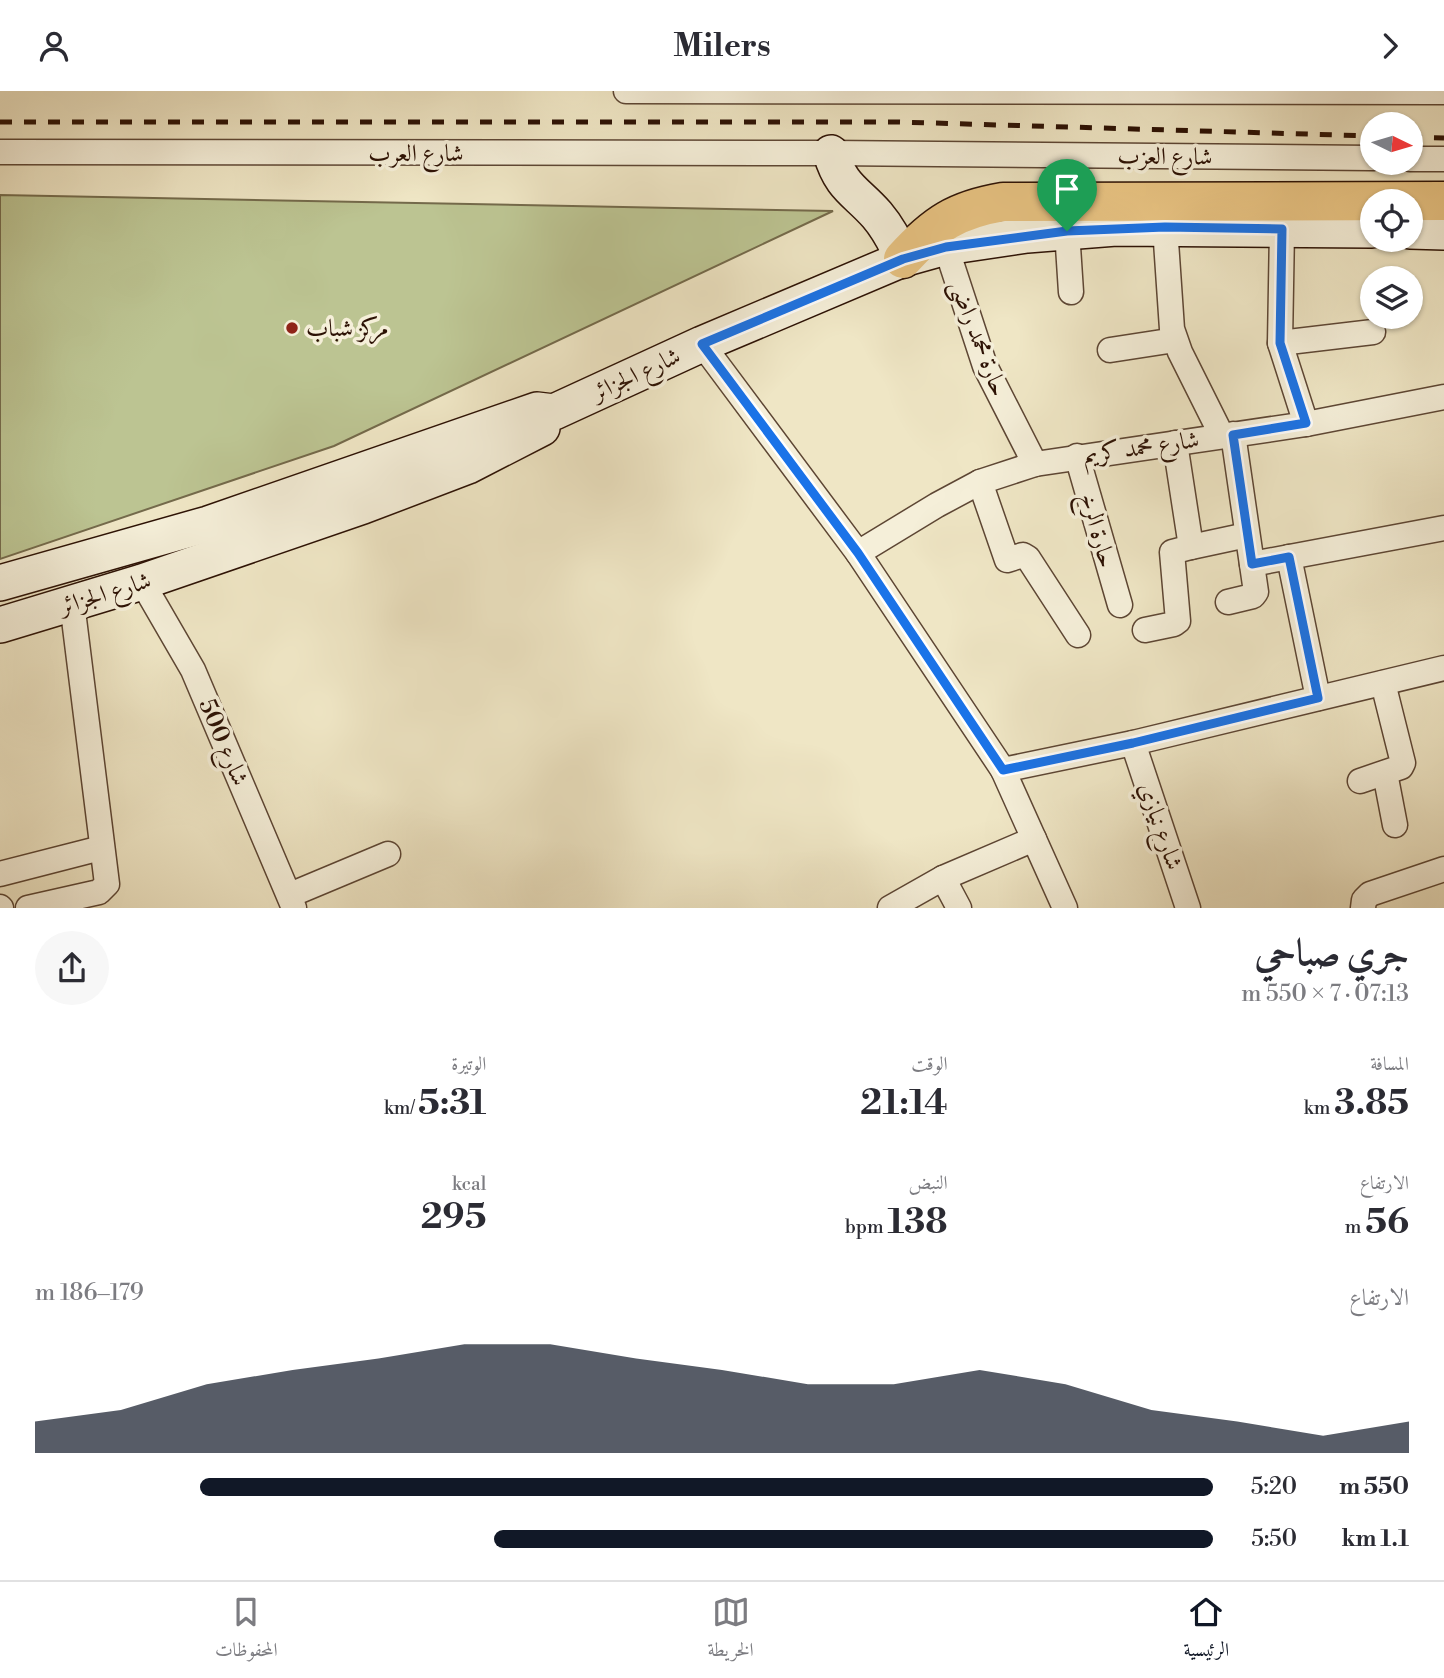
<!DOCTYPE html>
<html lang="ar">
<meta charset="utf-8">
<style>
body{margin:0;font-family:"Libre Bodoni",Amiri,serif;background:#f7f7f7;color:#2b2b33;direction:rtl;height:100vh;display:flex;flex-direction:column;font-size:26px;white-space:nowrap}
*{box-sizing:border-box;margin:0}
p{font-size:23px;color:#7c7c81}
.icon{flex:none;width:38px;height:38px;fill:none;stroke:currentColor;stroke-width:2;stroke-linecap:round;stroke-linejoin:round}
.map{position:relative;height:817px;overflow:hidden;direction:ltr}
.side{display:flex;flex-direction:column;background:#fff;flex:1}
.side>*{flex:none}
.needle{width:46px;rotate:95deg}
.buttons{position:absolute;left:1360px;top:21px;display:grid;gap:14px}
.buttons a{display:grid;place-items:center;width:63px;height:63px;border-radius:50%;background:#fff;box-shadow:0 2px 5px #0004;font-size:35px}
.pin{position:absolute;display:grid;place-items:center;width:60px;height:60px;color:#fff;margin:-72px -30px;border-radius:50% 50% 50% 0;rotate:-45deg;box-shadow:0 0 7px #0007}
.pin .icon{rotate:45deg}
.round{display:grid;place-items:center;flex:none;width:74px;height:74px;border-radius:37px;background:#f7f7f7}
.summary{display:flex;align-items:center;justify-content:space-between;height:119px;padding:0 35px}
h1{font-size:38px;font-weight:700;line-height:52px}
.metrics{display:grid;grid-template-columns:repeat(3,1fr);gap:10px;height:119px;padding:7px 35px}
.metrics div{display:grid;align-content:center}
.metrics b{font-size:35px;font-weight:700}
.metrics small{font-size:19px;font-weight:400}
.metrics p{font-size:19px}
.chart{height:196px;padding:14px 35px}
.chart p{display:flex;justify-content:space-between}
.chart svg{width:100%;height:126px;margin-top:7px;fill:#111827;opacity:.7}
ul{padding:0 35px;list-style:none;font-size:23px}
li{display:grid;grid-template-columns:112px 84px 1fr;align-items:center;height:52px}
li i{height:18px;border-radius:9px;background:#111827}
header{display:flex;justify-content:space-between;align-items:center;height:91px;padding:0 35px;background:#fff;font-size:32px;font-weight:700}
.dock{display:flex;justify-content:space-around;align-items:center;height:98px;border-top:2px solid #e1e1e2;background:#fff;font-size:19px;color:#7c7c81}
.dock a{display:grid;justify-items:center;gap:4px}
.dock .active{color:#111827}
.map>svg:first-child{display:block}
</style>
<header><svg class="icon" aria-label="forward" viewBox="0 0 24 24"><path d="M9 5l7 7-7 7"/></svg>Milers<svg class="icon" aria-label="person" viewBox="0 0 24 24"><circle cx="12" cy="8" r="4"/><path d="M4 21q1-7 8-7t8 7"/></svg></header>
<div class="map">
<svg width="1444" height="817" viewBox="0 0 1444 817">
<rect width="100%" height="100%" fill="#efe6c5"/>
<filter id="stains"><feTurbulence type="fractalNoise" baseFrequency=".00286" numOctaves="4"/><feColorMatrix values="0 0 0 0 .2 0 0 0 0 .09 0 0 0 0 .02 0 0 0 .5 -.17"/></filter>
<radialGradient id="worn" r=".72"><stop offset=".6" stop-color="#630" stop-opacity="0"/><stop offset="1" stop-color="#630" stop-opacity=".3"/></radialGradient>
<!-- green -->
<polygon fill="#bcc492" stroke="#746a4b" stroke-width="2" points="0,104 833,120 334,355 0,468"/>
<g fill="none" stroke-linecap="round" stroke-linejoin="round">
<!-- street casing -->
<g stroke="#5d4634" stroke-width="27">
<g id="street">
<polyline points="626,0 1444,1"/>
<polyline points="0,61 831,62 1372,67"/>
<polyline points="1410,68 1444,68"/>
<polyline points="1165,136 1172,238 1180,261 1222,345"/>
<polyline points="1282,138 1280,252 1306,333"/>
<polyline points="1067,140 1071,201"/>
<polyline points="946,156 985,275 1035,373"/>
<polyline points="1280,252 1373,241"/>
<polyline points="702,253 858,462 1003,679 1065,817"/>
<polyline points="1110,259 1175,249"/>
<polyline points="1077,365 1120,514"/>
<polyline points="980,391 1007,469 1023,464 1028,467 1078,544"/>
<polyline points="1191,456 1247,444"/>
<polyline points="858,462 937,414 980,391 1035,373 1306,333 1444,306"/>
<polyline points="1289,466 1318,607"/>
<polyline points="1252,473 1444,437"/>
<polyline points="142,491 193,579 294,817"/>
<polyline points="1228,511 1253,505 1256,501 1233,343"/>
<polyline points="1145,539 1174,533 1178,530 1172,461 1191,456 1175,352"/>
<polyline points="1133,652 1188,817"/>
<polyline points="1003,679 1133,652 1444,577"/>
<polyline points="1385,682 1395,734"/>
<polyline points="1360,690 1401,676 1403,672 1383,592"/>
<polyline points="0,783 101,757"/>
<polyline points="943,787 959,817"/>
<polyline points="290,804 388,763"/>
<polyline points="0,816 1,817"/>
<polyline points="28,817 99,801 107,793 72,512"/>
<polyline points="890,817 943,787 1034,748"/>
<polyline points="1363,817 1364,809 1370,803 1444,778"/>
</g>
</g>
<!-- secondary casing -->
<g stroke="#2c1104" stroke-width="38">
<g id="secondary">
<path d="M831 62C841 97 856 100 877 124 888 137 896 152 903 168"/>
<polyline points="1410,140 1444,141"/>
<polyline points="0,492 208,433 537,319 554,321 702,253 903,168 946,156 1027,144 1116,137 1372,139"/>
<polyline points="0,534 142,491 363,415 468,375 542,337"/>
</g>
</g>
<!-- highway casing -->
<g stroke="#2c1104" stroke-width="41">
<path id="highway" d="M903 168C935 133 956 119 1003 111L1444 110"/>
</g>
<!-- street -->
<use href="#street" stroke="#f5efd9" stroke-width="24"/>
<!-- secondary -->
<use href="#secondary" stroke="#f5efd9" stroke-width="35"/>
<!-- highway -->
<use href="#highway" stroke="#e8c382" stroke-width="38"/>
<!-- rail -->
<g stroke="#2c1104" stroke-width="5" stroke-dasharray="12 12" stroke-linecap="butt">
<polyline points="0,31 898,31 1372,45"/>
<polyline points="1410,46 1444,47"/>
</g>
</g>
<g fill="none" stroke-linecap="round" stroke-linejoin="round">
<!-- route casing -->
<g stroke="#fff" stroke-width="14">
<polygon id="route" points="1165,136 1282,138 1280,252 1306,332 1233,344 1252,473 1289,466 1318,607 1133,652 1003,679 858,462 702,253 903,168 946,156 1067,140"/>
</g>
<!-- route -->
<use href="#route" stroke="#1a73e8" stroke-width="9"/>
</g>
<!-- markers -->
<circle fill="#8f2418" stroke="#f5efd9" stroke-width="2.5" cx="292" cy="237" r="7"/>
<g text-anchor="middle" stroke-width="7" stroke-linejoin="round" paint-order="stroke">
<!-- street labels -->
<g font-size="24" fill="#2c1104" stroke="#f5efd9">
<text x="416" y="70">شارع العرب</text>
<text transform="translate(1165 65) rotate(1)" y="8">شارع العزب</text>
<text transform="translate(979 247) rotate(69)" y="8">حارة محمد راضى</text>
<text transform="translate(636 283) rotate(-25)" y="8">شارع الجزائر</text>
<text transform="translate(1141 356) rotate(-8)" y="8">شارع محمد كريم</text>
<text transform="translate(1098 439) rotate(74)" y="8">حارة الرخ</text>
<text transform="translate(105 502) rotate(-17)" y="8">شارع الجزائر</text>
<text transform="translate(224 651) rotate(67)" y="8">شارع 500</text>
<text transform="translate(1161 735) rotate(71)" y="8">شارع نيازي</text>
</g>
<!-- poi labels -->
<g font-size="24" fill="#2c1104" stroke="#f5efd9" text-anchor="start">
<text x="306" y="245">مركز شباب</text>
</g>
</g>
<rect width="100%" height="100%" filter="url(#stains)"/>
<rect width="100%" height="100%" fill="url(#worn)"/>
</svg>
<div class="buttons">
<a><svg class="needle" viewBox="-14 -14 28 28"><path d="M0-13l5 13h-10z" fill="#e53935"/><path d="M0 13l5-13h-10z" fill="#7c7c81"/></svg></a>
<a><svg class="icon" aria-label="locate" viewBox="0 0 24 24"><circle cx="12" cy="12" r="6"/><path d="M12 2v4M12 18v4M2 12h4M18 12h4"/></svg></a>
<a><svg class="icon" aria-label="layers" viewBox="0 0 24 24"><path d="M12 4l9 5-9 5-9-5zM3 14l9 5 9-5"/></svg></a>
</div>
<div class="pin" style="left:1067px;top:140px;background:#1e9e55"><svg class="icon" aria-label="arrive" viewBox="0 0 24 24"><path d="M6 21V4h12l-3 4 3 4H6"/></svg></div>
</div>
<section class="side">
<div class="summary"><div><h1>جري صباحي</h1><p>07:13 · 7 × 550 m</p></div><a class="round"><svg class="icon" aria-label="share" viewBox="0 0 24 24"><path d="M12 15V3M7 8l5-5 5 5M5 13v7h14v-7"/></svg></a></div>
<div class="metrics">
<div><p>المسافة</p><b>3.85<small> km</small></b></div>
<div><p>الوقت</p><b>21:14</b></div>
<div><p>الوتيرة</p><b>5:31<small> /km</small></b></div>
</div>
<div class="metrics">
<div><p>الارتفاع</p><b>56<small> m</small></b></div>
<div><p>النبض</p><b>138<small> bpm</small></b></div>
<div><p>kcal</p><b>295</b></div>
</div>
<div class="chart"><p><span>الارتفاع</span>179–186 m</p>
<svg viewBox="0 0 160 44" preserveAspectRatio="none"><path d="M0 44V33L10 29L20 20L30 15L40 11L50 6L60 6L70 11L80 15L90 20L100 20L110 15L120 20L130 29L140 33L150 38L160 33V44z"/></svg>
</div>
<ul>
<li><b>550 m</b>5:20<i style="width:86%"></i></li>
<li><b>1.1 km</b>5:50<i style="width:61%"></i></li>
</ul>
</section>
<nav class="dock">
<a class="active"><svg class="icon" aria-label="home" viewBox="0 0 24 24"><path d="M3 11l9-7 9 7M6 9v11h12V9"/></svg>الرئيسية</a>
<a><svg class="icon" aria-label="map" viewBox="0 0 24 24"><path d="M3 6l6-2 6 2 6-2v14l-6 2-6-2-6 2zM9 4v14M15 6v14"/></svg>الخريطة</a>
<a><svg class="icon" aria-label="saved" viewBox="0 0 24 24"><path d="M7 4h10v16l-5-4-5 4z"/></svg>المحفوظات</a>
</nav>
